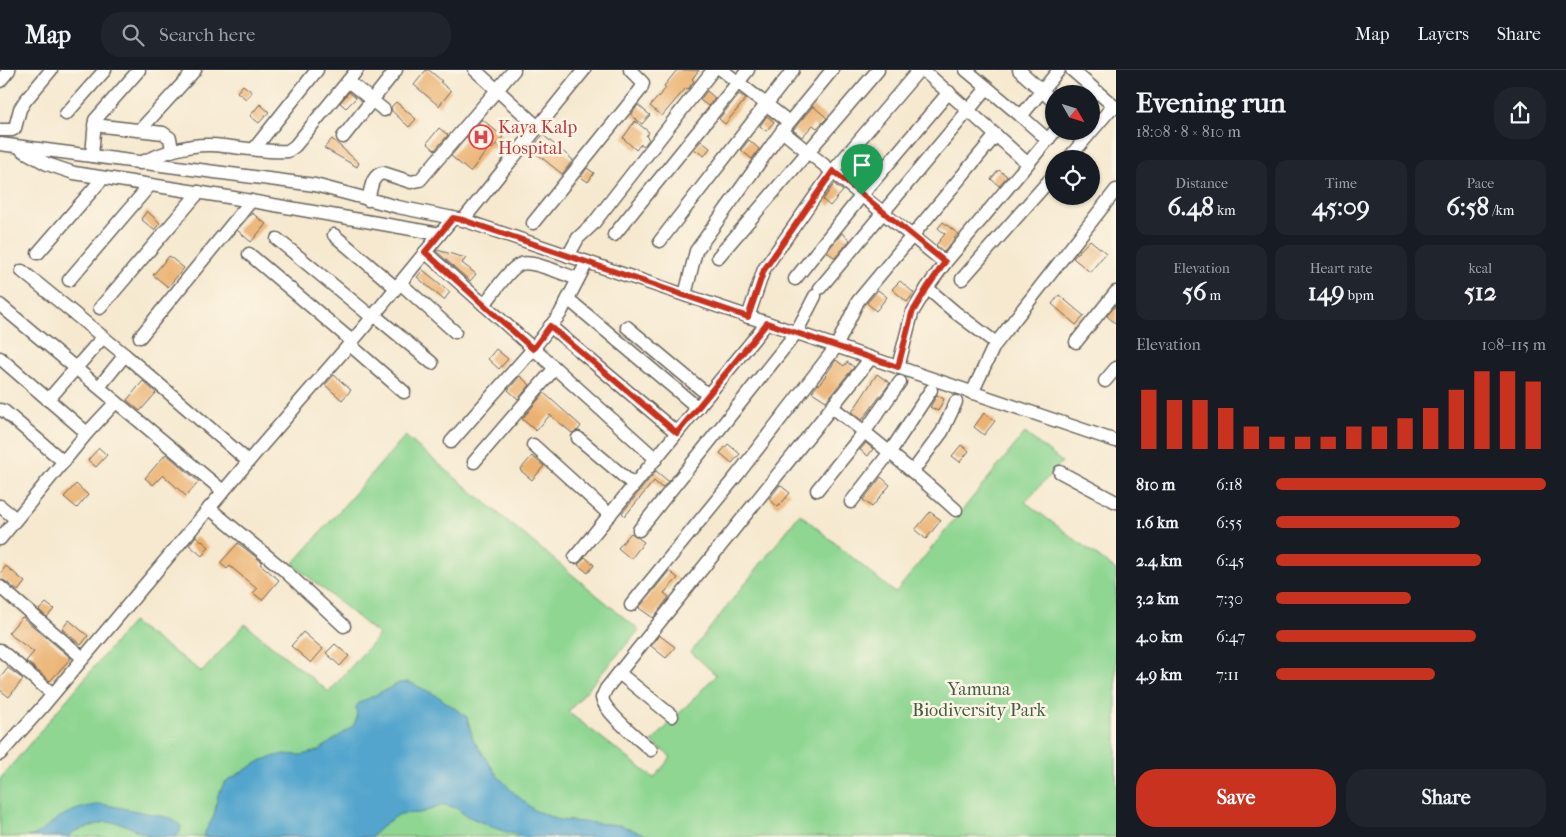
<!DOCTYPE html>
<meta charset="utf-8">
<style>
body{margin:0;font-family:"IM FELL French Canon",serif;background:#20242c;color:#f1f3f6;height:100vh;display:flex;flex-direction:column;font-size:19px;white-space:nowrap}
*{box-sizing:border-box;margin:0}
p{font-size:16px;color:#9ea1a6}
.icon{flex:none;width:28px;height:28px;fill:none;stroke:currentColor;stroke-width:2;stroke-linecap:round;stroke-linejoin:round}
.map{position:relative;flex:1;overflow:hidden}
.drawer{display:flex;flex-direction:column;background:#171b24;width:450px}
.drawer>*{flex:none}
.needle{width:32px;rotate:129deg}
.tools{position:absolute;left:1045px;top:15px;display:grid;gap:10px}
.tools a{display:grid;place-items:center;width:55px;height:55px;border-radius:50%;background:#171b24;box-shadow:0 1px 4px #0004;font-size:25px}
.pin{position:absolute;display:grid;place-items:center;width:42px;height:42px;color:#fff;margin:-51px -21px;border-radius:50% 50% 50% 0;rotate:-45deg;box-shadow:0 0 5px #0007}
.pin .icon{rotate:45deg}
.round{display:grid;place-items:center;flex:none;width:52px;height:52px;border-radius:20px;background:#20242c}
.summary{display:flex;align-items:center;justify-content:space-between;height:85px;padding:0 20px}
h1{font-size:28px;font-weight:700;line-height:38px}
.stats{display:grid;grid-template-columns:repeat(3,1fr);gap:8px;height:85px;padding:5px 20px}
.stats div{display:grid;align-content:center;border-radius:12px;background:#20242c;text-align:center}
.stats b{font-size:25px;font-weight:700}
.stats small{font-size:14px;font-weight:400}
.stats p{font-size:14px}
.chart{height:140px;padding:10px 20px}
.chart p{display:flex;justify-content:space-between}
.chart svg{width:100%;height:90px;margin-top:5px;stroke:#c8321e;stroke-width:6}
.action{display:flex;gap:10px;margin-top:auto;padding:10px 20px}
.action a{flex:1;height:58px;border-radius:20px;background:#c8321e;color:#fff;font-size:20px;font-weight:700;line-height:58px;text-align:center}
.action a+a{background:#20242c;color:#f1f3f6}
ul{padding:0 20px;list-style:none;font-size:16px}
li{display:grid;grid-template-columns:80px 60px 1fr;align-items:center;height:38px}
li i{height:12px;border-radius:6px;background:#c8321e}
header{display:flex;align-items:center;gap:30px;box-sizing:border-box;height:70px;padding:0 25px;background:#171b24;border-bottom:1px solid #363941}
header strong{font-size:24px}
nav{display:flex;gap:28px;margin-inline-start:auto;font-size:18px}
.search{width:350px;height:45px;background:#20242c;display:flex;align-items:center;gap:12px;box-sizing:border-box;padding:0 18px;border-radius:20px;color:#9ea1a6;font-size:19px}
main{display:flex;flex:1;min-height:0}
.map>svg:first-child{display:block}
</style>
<header>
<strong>Map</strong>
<div class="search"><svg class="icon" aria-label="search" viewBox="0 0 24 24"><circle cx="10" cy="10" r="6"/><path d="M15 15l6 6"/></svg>Search here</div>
<nav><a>Map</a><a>Layers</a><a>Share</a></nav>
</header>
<main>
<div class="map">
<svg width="1116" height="767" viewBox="0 0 1116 767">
<rect width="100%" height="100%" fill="#fcf5e5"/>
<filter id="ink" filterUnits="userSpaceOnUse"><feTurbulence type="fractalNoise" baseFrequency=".02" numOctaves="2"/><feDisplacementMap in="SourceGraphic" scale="10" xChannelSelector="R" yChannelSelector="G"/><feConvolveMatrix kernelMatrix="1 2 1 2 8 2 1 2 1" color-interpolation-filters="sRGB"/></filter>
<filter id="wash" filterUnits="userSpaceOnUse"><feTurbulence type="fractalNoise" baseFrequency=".0096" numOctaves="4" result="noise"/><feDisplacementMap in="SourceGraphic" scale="20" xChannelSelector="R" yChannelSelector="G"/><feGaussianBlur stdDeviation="1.12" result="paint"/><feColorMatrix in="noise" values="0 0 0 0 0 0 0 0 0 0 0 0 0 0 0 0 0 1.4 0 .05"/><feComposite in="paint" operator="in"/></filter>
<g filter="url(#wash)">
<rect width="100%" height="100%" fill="#f6e9d0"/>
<!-- green -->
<polygon fill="#8ed692" stroke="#557957" points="1025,363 1062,392 1025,432 1116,500 1116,767 0,767 0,709 132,552 202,602 245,554 329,622 379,565 293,494 405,366 639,560 568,642 654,708 671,687 652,672 716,605 691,582 800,444 895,523"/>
<!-- water -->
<g fill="#52a5cd" stroke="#376074">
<polygon points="409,612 436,625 467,647 473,669 497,705 512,721 534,740 559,750 620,755 652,767 523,767 494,758 465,745 456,738 445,735 420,743 400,744 386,753 371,767 203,767 206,760 214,746 218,725 225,712 262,690 283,684 301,685 318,681 353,656 357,648 356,637 359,633 399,613"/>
<path d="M102 734 171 748 181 756 180 762 176 767H152L120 753 104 752 73 762 69 767H27C40 765 47 756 57 749 70 740 87 736 102 734Z"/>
</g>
<g id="blocks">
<!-- building -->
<g fill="#ebb170">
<polygon points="426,0 429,0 442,11 440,12 451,21 439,36 414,15"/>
<polygon points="677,0 699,0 692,9 694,11 688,19 686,18 662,46 650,36 666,18 664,16"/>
<polygon points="243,15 252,22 246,29 237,22"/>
<polygon points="707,21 715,28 708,36 700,30"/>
<polygon points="349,22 356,28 346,38 340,33"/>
<polygon points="739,24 746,29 725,54 719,49"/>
<polygon points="396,32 416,49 409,57 392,41 391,37"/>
<polygon points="260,34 269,42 259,53 250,46"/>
<polygon points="638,35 650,45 642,54 631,45"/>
<polygon points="813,36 827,48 817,58 813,55 802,67 793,60"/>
<polygon points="767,46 774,52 766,61 760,56"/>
<polygon points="482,49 503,67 492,79 490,77 470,102 451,86"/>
<polygon points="635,51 649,62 646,66 649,69 644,76 641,74 636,80 623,68"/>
<polygon points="439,58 448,65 435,80 427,73"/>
<polygon points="543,65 573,90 562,104 531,79"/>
<polygon points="332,69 359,93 357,97 324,78"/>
<polygon points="749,70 759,79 752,89 741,80"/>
<polygon points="701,71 710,78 704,86 694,79"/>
<polygon points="587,98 594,103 588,112 581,107"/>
<polygon points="999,100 1007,106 999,116 991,109"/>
<polygon points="834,114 843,121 830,136 823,130"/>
<polygon points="147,141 160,153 154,160 141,149"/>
<polygon points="252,143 266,154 251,172 237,160"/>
<polygon points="943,152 958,164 944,182 936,175 945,164 938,158"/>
<polygon points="842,163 850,170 835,188 827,182"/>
<polygon points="1090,170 1106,183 1090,202 1073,188"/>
<polygon points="437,180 466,188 462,193 476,204 470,211 436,181"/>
<polygon points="169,186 184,198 168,217 153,205"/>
<polygon points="423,200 450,222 444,230 417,207"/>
<polygon points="900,211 914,223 907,232 892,219"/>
<polygon points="878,220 887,227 876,241 867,233"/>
<polygon points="1059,225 1084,246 1076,255 1052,234"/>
<polygon points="1116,235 1116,254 1107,246"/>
<polygon points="496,279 508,289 499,299 488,289"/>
<polygon points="836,290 844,296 847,292 854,297 826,331 812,322 818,314 819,315"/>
<polygon points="877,304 890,313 862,350 852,342"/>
<polygon points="334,305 351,320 342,330 325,315"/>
<polygon points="520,306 530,315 518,329 508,320"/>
<polygon points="143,311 156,323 140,341 127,330"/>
<polygon points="544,323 581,356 578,360 572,363 550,345 536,361 522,349"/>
<polygon points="937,325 944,329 938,341 930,337"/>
<polygon points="984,343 995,351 984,365 974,357"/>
<polygon points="866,373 873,379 868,386 860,380"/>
<polygon points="728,374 740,384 732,393 720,383"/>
<polygon points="961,375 969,381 960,392 952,386"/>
<polygon points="99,378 107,385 96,397 88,390"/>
<polygon points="166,384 199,412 186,426 163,405 153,415 145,408"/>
<polygon points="532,386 544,396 532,410 520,400"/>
<polygon points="656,401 668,411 662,418 654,411 625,446 622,443"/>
<polygon points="881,407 890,415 872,437 863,430"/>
<polygon points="76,414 88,425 77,438 64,427"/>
<polygon points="780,415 790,423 778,437 769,429"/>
<polygon points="930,442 941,450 926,469 915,460"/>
<polygon points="631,463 644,472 631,489 618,478"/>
<polygon points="196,466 209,477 202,486 189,475"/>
<polygon points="238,473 262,492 260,494 279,510 262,530 253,523 257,519 230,496 227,499 220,493"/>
<polygon points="585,487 594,495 588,503 578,495"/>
<polygon points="6,496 25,512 18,521 5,511 0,509 0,504"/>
<polygon points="669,501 678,508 664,523 669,527 653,548 639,538"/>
<polygon points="46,533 54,539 47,547 39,540"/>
<polygon points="22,547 71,588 50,611 26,591 34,582 8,563"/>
<polygon points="69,550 88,566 81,575 62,559"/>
<polygon points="303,562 323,579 311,593 291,576"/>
<polygon points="659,565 675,577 666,588 651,576"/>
<polygon points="335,574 349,586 340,596 326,583"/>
<polygon points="8,598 23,609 9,627 0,620 0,608"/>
</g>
</g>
</g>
<g filter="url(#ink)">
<use href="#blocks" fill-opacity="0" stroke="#68645b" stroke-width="1"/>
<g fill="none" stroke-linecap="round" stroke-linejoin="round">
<!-- minor casing -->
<g stroke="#68645b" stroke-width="15">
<g id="minor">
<polyline points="475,0 538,57"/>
<polyline points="722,0 789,52"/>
<polyline points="923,0 1027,93"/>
<polyline points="966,0 1021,46"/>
<polyline points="1019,0 1054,32"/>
<polyline points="1072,0 1116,38"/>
<polyline points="0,11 9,0"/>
<polyline points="348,11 384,40"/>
<polyline points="66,44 105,0"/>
<polyline points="94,55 163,63 170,68 172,80"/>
<polyline points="0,60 12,60 15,58 20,39 25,31 51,0"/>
<polyline points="140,60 195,0"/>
<polyline points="782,61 945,193"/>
<polyline points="343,67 396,0"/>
<polyline points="1048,70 1021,46 1059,0"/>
<polyline points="0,74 315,115 398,137 463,150 1116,371"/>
<polyline points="254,79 317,0"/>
<polyline points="22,80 47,94 74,103 228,127 440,164"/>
<polyline points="92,86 95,50 139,0"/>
<polyline points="1068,89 1113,36"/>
<path d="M140 93C163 83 186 74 211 75 236 76 263 83 288 81L295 76 357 0"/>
<path d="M368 130C371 120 371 105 383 103L411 112 420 110 514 0"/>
<polyline points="463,150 584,0"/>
<polyline points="533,153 641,19 643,13 630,0"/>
<polyline points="334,165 396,218"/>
<polyline points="614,165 748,0"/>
<polyline points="277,169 372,247"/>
<polyline points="660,171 793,0"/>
<polyline points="425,182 555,298 474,392"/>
<polyline points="38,183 103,108"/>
<polyline points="249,184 352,271"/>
<polyline points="568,186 578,168 593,154 713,0"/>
<polyline points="718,187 878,0"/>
<polyline points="22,201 125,285 248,391"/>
<polyline points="795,209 862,125 949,22"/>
<polyline points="962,209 1054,105"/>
<polyline points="69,210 150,115"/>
<polyline points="400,213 455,262"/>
<polyline points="820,218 987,18"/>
<polyline points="927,218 955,242 996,273"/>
<polyline points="685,225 696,181 782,61 832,0"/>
<polyline points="568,229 698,338"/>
<polyline points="0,235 223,421"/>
<path d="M484 235C492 225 510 197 521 194 533 190 565 205 578 209"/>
<polyline points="100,238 199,122"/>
<polyline points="374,245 432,293"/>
<polyline points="748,247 764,199 833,101 919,0"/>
<polyline points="550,256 677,363"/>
<polyline points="627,257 708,325"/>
<polyline points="140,267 251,131"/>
<polyline points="1076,272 1116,222"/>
<polyline points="349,274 404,322"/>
<polyline points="0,288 87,363"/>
<polyline points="898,297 912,243 927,218 945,193 1055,61"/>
<polyline points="555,298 656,389"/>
<polyline points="1105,311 1116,298"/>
<polyline points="99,317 125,285"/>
<polyline points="972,323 994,276 1116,120"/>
<polyline points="48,330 103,267"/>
<path d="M832 337C875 369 916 404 956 440"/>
<polyline points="0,340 4,341 64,392"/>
<polyline points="578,368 634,415"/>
<polyline points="451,372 533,279 560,244 587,192"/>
<polyline points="533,375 610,445"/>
<polyline points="913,401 942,362 956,332"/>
<polyline points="1060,402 1116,432"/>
<polyline points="817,420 865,361 900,312"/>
<polyline points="851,432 890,382 931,320"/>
<polyline points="0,436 16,449"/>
<polyline points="209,438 284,500 344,556"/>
<polyline points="639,460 796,263 815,226"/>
<polyline points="0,469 87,363 116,332"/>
<polyline points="575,487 767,253"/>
<polyline points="0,517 83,588"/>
<polyline points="631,535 738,404 836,277 858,231 996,65"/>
<polyline points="0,580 53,624"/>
<polyline points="619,603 672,646"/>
<path d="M651 680C639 669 605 643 602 628L606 619 871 288"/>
<polyline points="0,684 44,635 258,380 361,261 453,148"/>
</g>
</g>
<!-- minor -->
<use href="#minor" stroke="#fff" stroke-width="12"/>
</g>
</g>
<g fill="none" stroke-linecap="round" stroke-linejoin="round" filter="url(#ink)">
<!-- route casing -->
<g stroke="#fff" stroke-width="10">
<polygon id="route" points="833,101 945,192 927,218 912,243 898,297 767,253 677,363 550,256 533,279 425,182 453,148 463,150 748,247 764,200"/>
</g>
<!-- route -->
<use href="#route" stroke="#c8321e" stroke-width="6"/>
</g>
<!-- icons -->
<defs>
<g id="hospital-ring" transform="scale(1.25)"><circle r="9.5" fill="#fcf5e5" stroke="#e0444e" stroke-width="1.5"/><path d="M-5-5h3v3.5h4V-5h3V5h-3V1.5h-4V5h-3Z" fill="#e0444e"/></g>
</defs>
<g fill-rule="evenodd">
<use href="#hospital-ring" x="481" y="67"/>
</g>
<g text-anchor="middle" stroke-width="5" stroke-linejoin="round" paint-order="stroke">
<!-- health labels -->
<g font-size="18" fill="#be3a42" stroke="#fcf5e5" text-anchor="start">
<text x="498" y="63">Kaya Kalp<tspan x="498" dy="21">Hospital</tspan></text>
</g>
<!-- park labels -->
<g font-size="18" fill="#445d45" stroke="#fcf5e5">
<text x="979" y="625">Yamuna<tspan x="979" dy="21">Biodiversity Park</tspan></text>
</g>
</g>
</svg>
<div class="tools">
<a><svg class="needle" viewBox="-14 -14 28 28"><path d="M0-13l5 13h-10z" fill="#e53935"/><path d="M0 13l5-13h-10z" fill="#9ea1a6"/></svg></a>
<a><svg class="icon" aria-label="locate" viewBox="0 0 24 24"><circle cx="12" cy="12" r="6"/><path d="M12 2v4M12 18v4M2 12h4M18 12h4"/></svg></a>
</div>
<div class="pin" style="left:862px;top:125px;background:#1e9e55"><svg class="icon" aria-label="arrive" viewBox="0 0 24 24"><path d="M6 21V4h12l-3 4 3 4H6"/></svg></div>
</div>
<section class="drawer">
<div class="summary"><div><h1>Evening run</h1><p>18:08 · 8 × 810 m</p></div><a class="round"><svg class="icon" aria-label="share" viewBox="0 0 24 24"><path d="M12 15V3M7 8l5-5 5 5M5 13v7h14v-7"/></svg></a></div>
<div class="stats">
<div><p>Distance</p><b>6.48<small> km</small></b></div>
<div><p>Time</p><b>45:09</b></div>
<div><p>Pace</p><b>6:58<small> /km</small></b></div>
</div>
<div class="stats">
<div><p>Elevation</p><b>56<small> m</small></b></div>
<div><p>Heart rate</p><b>149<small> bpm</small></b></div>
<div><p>kcal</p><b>512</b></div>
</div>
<div class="chart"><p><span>Elevation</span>108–115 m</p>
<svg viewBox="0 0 160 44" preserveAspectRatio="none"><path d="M5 44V15M15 44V20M25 44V20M35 44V24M45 44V33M55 44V38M65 44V38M75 44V38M85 44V33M95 44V33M105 44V29M115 44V24M125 44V15M135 44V6M145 44V6M155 44V11"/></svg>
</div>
<ul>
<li><b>810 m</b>6:18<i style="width:100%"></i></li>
<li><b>1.6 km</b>6:55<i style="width:68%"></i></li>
<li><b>2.4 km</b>6:45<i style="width:76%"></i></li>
<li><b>3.2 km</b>7:30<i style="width:50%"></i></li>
<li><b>4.0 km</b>6:47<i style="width:74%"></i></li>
<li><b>4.9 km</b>7:11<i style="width:59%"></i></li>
</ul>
<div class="action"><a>Save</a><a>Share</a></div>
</section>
</main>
